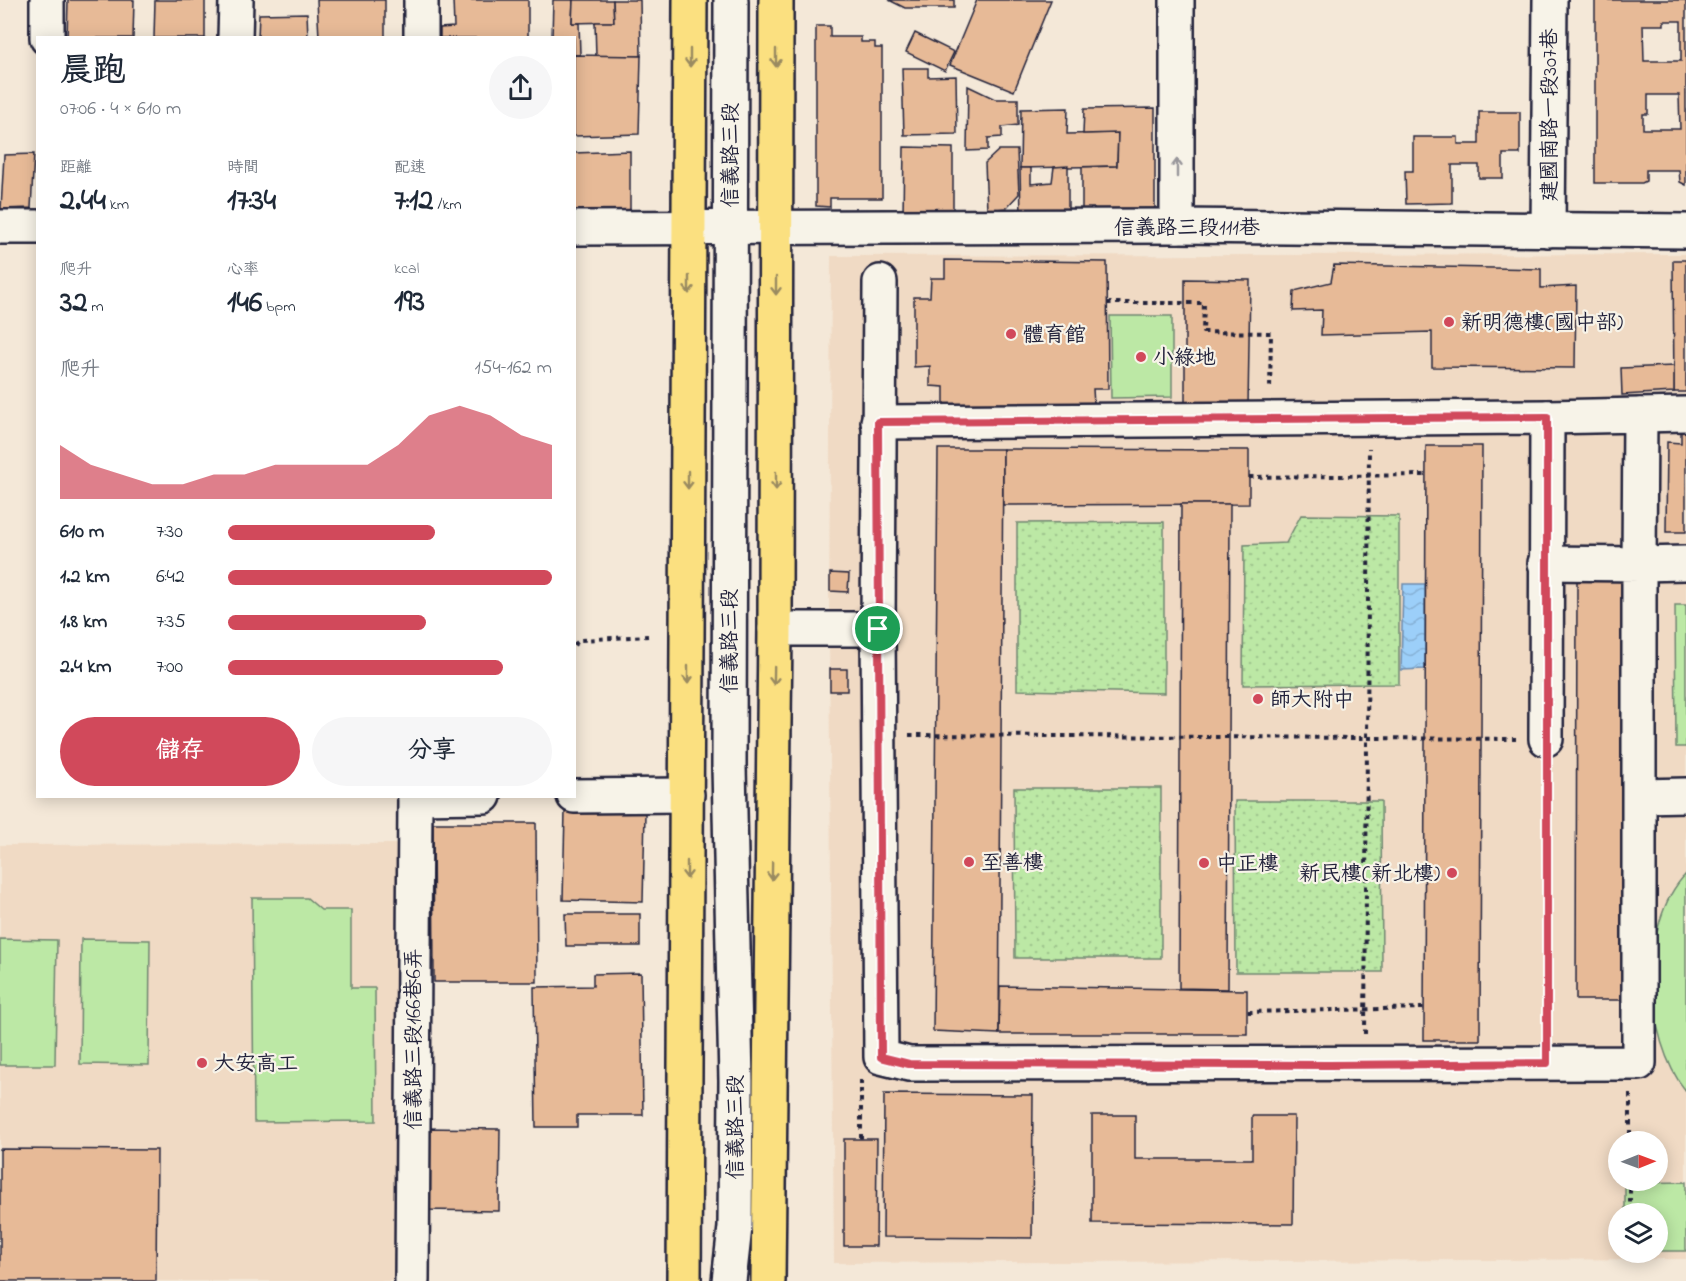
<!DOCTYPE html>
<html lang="zh-TW">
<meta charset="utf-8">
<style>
body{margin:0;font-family:"Indie Flower","LXGW WenKai TC",sans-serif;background:#f6f6f7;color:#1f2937;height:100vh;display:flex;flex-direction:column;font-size:22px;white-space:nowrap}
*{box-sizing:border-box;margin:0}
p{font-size:20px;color:#747a83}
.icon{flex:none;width:33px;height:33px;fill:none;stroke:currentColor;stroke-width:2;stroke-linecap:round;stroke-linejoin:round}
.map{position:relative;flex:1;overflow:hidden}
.side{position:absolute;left:36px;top:36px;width:540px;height:762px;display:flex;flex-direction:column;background:#fff;border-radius:0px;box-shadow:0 3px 15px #0003}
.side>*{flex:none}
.needle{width:39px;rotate:89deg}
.tools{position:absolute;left:1608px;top:1131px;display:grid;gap:12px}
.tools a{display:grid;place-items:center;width:60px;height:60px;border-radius:50%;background:#fff;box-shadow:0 3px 15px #0003;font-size:30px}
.pin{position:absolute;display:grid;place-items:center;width:51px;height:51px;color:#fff;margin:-26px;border:3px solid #fff;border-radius:50%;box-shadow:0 2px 6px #0007}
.round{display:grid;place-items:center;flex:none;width:63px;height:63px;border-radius:32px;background:#f6f6f7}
.head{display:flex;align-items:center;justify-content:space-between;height:102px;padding:0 24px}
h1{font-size:33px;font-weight:800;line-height:45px}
.figures{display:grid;grid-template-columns:repeat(3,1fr);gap:9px;height:102px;padding:6px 24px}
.figures div{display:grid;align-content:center}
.figures b{font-size:30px;font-weight:800}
.figures small{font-size:16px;font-weight:400}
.figures p{font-size:16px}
.chart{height:168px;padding:12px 24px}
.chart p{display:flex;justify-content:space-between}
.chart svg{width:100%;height:108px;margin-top:6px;fill:#d1495b;opacity:.7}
.action{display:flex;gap:12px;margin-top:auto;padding:12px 24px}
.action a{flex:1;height:69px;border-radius:36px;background:#d1495b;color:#fff;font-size:24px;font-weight:800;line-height:69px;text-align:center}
.action a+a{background:#f6f6f7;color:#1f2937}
ul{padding:0 24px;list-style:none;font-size:20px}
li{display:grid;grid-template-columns:96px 72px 1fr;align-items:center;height:45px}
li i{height:15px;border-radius:8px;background:#d1495b}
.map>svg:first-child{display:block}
</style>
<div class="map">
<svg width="1686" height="1281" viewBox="0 0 1686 1281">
<defs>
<pattern id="park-dots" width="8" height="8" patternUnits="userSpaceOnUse" patternTransform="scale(1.5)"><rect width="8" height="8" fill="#bce8a5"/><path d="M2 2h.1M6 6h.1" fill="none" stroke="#a1c78f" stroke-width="1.8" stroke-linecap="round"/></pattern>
<pattern id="water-waves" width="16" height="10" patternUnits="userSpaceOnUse" patternTransform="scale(1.5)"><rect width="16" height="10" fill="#9ccff9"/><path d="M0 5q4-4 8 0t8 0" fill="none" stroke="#86b1d6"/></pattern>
</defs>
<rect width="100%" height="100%" fill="#f4e8d8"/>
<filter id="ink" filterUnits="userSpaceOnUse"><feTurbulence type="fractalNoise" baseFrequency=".0167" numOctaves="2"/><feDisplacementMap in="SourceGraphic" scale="12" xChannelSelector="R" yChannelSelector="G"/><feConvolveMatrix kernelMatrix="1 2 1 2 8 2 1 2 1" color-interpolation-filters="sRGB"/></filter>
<g filter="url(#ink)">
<!-- built -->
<g fill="#f0dac4" fill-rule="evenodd">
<path d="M1686 254V1259L834 1263 829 631 831 256ZM1618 1142H1658V1180H1618ZM1618 1214H1658V1252H1618Z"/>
<polygon points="403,844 404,1281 0,1281 0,845"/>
</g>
<!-- grass -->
<g fill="#bce8a5" stroke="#6f8570" stroke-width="1.5">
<polygon points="1110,316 1172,316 1172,397 1111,398"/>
<polygon points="1675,605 1686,605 1686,747 1676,747"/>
<path d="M1686 874V1091C1644 1040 1638 923 1686 874Z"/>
<polygon points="252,898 307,898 321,910 351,910 351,988 375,988 376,1121 254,1122"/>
<polygon points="0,939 57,940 55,1065 0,1065"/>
<polygon points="81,939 150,940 149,1065 80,1064"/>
<polygon points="1686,1182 1686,1251 1658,1251 1658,1214 1625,1213 1625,1183"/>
</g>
<!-- park -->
<g fill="url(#park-dots)" stroke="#6f8570" stroke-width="1.5">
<polygon points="1301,515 1399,516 1399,684 1243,685 1244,545 1286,543"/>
<polygon points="1164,522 1164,693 1017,690 1017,523"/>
<polygon points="1014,788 1161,788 1161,958 1015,958"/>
<polygon points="1381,801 1382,972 1236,972 1235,801"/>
</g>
<!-- water -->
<polygon fill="url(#water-waves)" stroke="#6b8aad" stroke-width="1.5" points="1403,584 1425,584 1425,669 1401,670"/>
<!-- building -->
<g fill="#e7ba97" stroke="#22223b" stroke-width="1.5" fill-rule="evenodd">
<polygon points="68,0 134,0 133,38 67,38"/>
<polygon points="155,0 205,0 205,38 154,38"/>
<polygon points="317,0 385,0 385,38 319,37"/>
<polygon points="453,0 528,0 528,38 440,38 440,28 454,27"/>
<polygon points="553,0 573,0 572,23 579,23 580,55 574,55 574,38 552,38"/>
<polygon points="573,0 613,0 614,22 572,23"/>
<polygon points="613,0 640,0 641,56 596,56 595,22 614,22"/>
<polygon points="889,0 954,0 954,8 905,8"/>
<polygon points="977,0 1051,0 1014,91 950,65"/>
<path d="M1595 0H1686V185L1680 182 1679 170H1646V181L1642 183H1595ZM1664 21H1681V61H1644L1643 25H1664ZM1648 95H1679L1680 129H1643V114H1648Z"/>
<polygon points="307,13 308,38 258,38 259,14"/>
<polygon points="816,26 830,26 830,37 861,37 861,42 875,42 875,48 882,48 882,198 830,198 830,207 816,206"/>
<polygon points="915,33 954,52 945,71 906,52"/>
<polygon points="574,55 641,56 639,134 574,136"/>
<polygon points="902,68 928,68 928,77 956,76 957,134 904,135"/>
<polygon points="968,86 995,99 1018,99 1018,125 1002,127 1002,137 988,138 988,150 967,151"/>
<polygon points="1068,108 1067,134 1118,133 1117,166 1020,168 1021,109"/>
<polygon points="1155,108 1155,211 1082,209 1082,167 1117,166 1118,133 1083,134 1084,109"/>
<polygon points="1479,112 1520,112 1520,154 1503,154 1503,178 1479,178 1479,165 1452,165 1452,203 1406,204 1405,171 1413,171 1413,137 1458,137 1458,144 1479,144"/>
<polygon points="904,147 953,148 953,215 903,216"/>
<polygon points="999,150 1017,150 1019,194 1006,208 987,210 985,163"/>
<polygon points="630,151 630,219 574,214 574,153"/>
<polygon points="34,154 31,208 1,209 4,155"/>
<polygon points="1068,166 1068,215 1021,217 1020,168 1031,168 1031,184 1052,182 1054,167"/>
<polygon points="945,260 1107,262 1108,389 1093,389 1094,405 944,406 944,387 930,386 930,366 914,367 914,297 930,297 931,278 945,278"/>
<polygon points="1673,260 1686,260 1686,392 1674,392"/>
<polygon points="1334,265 1541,269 1541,288 1576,286 1575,368 1432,367 1432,332 1321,335 1322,310 1293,311 1294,291 1331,282"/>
<polygon points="1185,279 1250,280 1248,407 1185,407"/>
<polygon points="1674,366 1674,392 1622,395 1621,368"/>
<polygon points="1681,424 1686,424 1686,532 1666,532 1667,442 1681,443"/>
<polygon points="1426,446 1482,446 1480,1040 1424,1040"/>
<polygon points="938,449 1003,449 999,1034 933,1031"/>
<polygon points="1003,449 1249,450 1249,504 1003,505"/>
<polygon points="1181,504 1230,504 1228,989 1179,988"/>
<polygon points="830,573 849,574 848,592 830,591"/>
<polygon points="1577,578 1625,578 1623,1000 1576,1000"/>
<rect x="830" y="669" width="17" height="22"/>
<polygon points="565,811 645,813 643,902 563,900"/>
<polygon points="433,823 536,823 537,982 434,982"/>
<polygon points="565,914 640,914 640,946 566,946"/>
<polygon points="641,973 643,1115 577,1115 577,1127 536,1127 534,987 593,986 593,974"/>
<polygon points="1000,986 1247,990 1247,1034 999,1034"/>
<polygon points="884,1094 1033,1095 1032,1238 883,1237"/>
<polygon points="1092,1115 1135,1115 1135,1159 1252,1159 1252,1116 1294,1116 1293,1224 1092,1223"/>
<polygon points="423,1128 500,1129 499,1211 421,1210"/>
<polygon points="844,1139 877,1139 876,1246 844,1246"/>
<polygon points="0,1149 157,1150 156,1281 0,1281"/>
</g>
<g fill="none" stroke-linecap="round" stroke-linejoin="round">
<!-- minor casing -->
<g stroke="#22223b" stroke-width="38">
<g id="minor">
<polyline points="421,0 421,38"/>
<polyline points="47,38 47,0"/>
<polyline points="235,38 236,0"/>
<polyline points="1177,226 1177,0"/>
<polyline points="0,227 38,227"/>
<polyline points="574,228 1177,226 1686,231"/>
<polyline points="1548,230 1550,0"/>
<polyline points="1640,415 1686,414"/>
<polyline points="1547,417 1640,415 1639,564 1686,563"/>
<polyline points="878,422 1547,417 1546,739"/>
<polyline points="775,629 878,629 880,282"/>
<polyline points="878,629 881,1057 909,1064 1639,1063 1639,564 1545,563"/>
<polyline points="574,796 687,795"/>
<polyline points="1641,796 1686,795"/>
<polyline points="415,797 484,796"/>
<polyline points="412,1281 415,796"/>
<polyline points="729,1281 735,1227 736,1081 729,767 731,0"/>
</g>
</g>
<!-- major casing -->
<g stroke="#22223b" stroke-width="38">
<g id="major">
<polyline points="684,1281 690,0"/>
<polyline points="768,1281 775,629 776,0"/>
</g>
</g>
<!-- path -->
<g stroke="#22223b" stroke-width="4" stroke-dasharray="4.5 4.5" stroke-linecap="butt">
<polyline points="1107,303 1204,303 1203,332 1271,333 1270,389"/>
<polyline points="1249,477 1425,475"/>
<polyline points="574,645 580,640 648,636"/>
<polyline points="909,735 1516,739"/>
<polyline points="1546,767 1547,1033"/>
<polyline points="1248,1012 1424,1008"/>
<polyline points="1365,1034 1369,448"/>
<polyline points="861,1080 861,1139"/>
<polyline points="1630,1094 1630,1142"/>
<polyline points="1630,1180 1630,1214"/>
</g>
<!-- minor -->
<use href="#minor" stroke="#f7f3e8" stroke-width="33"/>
<!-- major -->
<use href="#major" stroke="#fbe080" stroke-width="33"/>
</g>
<!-- one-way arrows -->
<defs><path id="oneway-shaft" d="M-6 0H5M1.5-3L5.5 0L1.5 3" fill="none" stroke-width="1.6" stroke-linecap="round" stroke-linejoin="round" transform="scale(1.5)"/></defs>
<g stroke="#998a61">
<use href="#oneway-shaft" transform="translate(690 58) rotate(90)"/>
<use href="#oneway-shaft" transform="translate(776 58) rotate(90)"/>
<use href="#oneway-shaft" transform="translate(689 285) rotate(90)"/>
<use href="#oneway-shaft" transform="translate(776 286) rotate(90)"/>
<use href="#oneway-shaft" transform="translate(688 480) rotate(90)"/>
<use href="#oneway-shaft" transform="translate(776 481) rotate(90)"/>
<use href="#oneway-shaft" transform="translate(688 675) rotate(90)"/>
<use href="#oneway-shaft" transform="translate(774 676) rotate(91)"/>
<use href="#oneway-shaft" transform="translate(687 870) rotate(90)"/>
<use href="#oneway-shaft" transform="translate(772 871) rotate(91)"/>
</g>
<use stroke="#97959a" href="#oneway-shaft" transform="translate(1177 168) rotate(-90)"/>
</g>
<g fill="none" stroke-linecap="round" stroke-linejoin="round" filter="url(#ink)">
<!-- route casing -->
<g stroke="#fff" stroke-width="12">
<polygon id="route" points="1547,417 1547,1063 1329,1065 909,1064 881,1057 878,422"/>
</g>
<!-- route -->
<use href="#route" stroke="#d1495b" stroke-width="8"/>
</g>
<!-- markers -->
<g fill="#d1495b" stroke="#f7f3e8" stroke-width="2">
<circle cx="1449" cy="322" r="6"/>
<circle cx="1011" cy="334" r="6"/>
<circle cx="1141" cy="357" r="6"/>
<circle cx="1258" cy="699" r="6"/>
<circle cx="969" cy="862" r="6"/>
<circle cx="1204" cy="863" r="6"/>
<circle cx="1452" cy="873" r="6"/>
<circle cx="202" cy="1063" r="6"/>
</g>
<g text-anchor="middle" stroke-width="4.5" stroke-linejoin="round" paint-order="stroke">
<!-- street labels -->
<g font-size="21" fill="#22223b" stroke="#f7f3e8">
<text transform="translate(1549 115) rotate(-90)" y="7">建國南路一段307巷</text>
<text transform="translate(730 155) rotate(-90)" y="7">信義路三段</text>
<text x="1187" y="234">信義路三段111巷</text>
<text transform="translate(729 641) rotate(-90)" y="7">信義路三段</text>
<text transform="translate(413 1039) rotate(-90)" y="7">信義路三段166巷6弄</text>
<text transform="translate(735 1127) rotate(-90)" y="7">信義路三段</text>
</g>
<!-- poi labels -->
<g font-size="21" fill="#22223b" stroke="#f7f3e8" text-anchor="start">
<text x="1461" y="329">新明德樓(國中部)</text>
<text x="1023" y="341">體育館</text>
<text x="1153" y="364">小綠地</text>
<text x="1270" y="706">師大附中</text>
<text x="981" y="869">至善樓</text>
<text x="1216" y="870">中正樓</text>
<text x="1440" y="880" text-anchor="end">新民樓(新北樓)</text>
<text x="214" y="1070">大安高工</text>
</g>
</g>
</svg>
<div class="tools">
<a><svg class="needle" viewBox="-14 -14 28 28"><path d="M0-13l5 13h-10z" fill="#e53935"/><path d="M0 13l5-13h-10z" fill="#747a83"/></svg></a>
<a><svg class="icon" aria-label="layers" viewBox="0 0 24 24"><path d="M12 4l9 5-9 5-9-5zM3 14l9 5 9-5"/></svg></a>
</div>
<div class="pin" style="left:878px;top:629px;background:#1e9e55"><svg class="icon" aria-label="arrive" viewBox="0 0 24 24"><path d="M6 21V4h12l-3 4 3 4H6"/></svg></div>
<section class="side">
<div class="head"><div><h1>晨跑</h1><p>07:06 · 4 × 610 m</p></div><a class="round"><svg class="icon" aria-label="share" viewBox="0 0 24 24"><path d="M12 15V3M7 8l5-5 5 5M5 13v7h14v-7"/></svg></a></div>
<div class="figures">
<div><p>距離</p><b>2.44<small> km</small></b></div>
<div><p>時間</p><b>17:34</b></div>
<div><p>配速</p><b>7:12<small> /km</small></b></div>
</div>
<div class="figures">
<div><p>爬升</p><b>32<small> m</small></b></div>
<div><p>心率</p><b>146<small> bpm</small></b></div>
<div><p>kcal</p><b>193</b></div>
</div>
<div class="chart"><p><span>爬升</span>154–162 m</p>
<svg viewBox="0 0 160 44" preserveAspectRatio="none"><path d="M0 44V22L10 30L20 34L30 38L40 38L50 34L60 34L70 30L80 30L90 30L100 30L110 22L120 10L130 6L140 10L150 18L160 22V44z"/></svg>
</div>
<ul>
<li><b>610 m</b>7:30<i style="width:64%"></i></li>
<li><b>1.2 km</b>6:42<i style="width:100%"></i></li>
<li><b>1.8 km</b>7:35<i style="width:61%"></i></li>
<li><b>2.4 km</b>7:00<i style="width:85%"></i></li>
</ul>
<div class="action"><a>儲存</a><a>分享</a></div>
</section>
</div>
